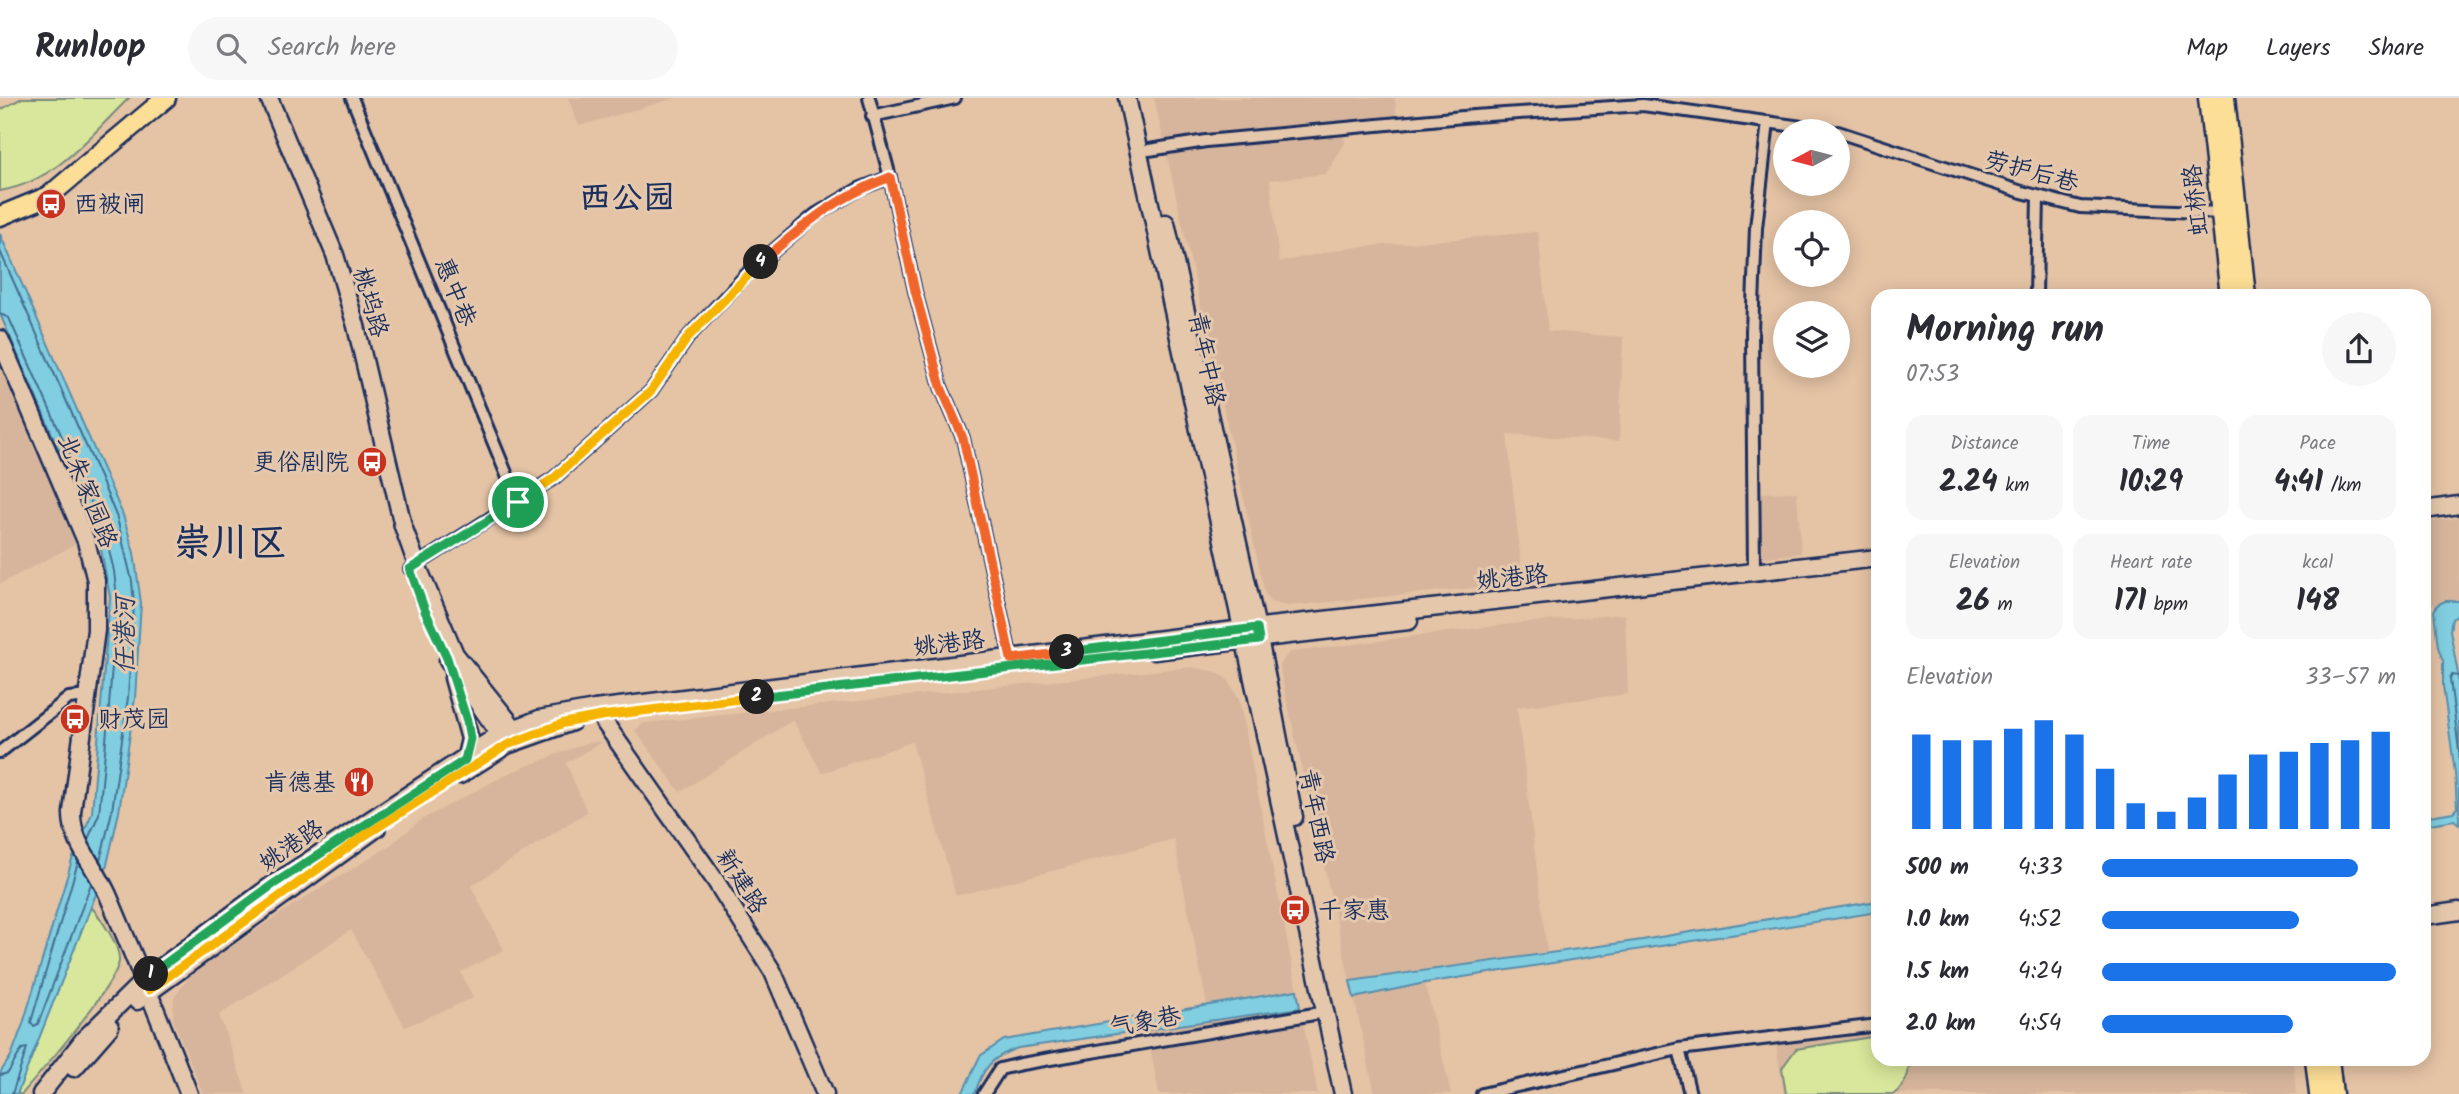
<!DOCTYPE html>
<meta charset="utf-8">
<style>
body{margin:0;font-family:Kalam,"LXGW WenKai TC",sans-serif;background:#f7f7f7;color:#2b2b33;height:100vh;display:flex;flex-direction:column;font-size:26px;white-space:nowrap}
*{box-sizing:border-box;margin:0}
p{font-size:23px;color:#7c7c81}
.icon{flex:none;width:38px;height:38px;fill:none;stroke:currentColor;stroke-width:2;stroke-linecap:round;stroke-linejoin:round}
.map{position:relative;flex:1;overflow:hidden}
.drawer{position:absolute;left:1871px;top:191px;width:560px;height:777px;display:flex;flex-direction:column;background:#fff;border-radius:21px;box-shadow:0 4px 18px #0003}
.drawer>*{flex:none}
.needle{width:46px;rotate:263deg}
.tools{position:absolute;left:1773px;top:21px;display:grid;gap:14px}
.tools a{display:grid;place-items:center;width:77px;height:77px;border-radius:50%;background:#fff;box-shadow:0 4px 18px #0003;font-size:35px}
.pin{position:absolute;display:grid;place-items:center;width:60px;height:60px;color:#fff;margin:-30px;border:4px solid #fff;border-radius:50%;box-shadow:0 2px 7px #0007}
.km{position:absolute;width:35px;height:35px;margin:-18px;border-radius:50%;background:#222;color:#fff;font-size:19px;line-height:35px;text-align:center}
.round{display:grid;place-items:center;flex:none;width:74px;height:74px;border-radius:37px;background:#f7f7f7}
.headline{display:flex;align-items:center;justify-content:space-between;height:119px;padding:0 35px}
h1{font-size:38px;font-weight:600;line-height:52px}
.metrics{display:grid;grid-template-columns:repeat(3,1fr);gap:10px;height:119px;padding:7px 35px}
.metrics div{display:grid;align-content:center;border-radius:18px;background:#f7f7f7;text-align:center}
.metrics b{font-size:30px;font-weight:600}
.metrics small{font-size:19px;font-weight:400}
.metrics p{font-size:19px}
.chart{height:196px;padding:14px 35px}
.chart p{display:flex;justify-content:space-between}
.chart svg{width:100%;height:126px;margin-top:7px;stroke:#1a73e8;stroke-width:6}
ul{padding:0 35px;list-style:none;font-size:23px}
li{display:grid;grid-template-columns:112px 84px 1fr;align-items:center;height:52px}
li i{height:18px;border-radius:9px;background:#1a73e8}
header{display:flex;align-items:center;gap:42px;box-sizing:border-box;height:98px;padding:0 35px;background:#fff;border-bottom:2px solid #e1e1e2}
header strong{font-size:33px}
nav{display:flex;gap:38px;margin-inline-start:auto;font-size:24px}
.search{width:490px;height:63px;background:#f7f7f7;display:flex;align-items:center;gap:18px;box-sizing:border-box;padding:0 24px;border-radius:38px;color:#7c7c81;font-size:26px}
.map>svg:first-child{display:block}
</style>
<header>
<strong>Runloop</strong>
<div class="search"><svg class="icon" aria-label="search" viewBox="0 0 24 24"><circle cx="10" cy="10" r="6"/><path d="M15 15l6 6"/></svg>Search here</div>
<nav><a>Map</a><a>Layers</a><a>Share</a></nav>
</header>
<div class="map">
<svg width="2459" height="996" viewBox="0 0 2459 996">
<rect width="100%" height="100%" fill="#e5c3a5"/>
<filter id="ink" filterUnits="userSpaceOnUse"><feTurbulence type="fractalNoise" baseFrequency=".0143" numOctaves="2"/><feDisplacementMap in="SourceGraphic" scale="14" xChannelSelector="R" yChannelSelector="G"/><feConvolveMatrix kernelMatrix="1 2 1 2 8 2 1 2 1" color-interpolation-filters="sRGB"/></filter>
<g filter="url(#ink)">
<!-- built -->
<g fill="#d6b59c">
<polygon points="568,0 676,0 579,28"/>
<polygon points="1154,0 1395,0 1396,18 1343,25 1345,45 1326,76 1270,82 1279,164 1348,150 1538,134 1548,233 1623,239 1619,343 1507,336 1523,485 1288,508 1270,504 1265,495"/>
<polygon points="0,269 80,444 0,486"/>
<polygon points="1797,394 1801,455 1758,460 1759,395"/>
<polygon points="2459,420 2459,503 2445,503 2437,507 2424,506 2424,424"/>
<polygon points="1625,516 1628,596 1517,609 1547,854 1350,883 1281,577 1280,567 1287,557 1291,554 1511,526"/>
<polygon points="1192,569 1217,574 1229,583 1239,601 1297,892 1207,907 1174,741 956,798 912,644 822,675 793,622 680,694 635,632 644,625"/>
<polygon points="603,643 566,665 587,714 471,788 504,852 461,874 473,900 405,929 351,832 219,917 247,996 203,996 173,921 174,900 191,876 290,809 388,749 421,722 509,675 586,645"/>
<polygon points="1425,885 1451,996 1375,996 1354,900"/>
<polygon points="1300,910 1318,996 1159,996 1147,932"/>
<polygon points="1878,933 1878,961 2293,961 2296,996 1784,996 1776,946"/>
</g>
<!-- green -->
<g fill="#d8e79b" stroke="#7a8b7c" stroke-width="2">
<path d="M22 0H129C90 38 57 83 0 93V12Z"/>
<path d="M90 807C100 819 121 848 119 864 114 889 42 973 22 996H17Z"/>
<path d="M1878 938V961H1908C1911 975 1905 987 1894 996H1786L1782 970 1796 951Z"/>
</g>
<!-- water -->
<g fill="#81cee0" stroke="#588eac" stroke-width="2">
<polygon points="0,136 123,417 134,455 141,505 135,600 119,714 106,771 17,996 0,996 0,975 11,958 23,926 72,762 92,715 110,499 100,446 0,216"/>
<polygon points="2445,503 2459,503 2459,517 2452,521 2450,532 2458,576 2459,606 2459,726 2454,722 2424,727 2424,719 2453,714 2457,710 2455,675 2443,588 2443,563 2438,549 2434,513 2437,507"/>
<polygon points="1878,803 1878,814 1425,885 1354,900 1350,883 1642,842"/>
<path d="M1297 892 1300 910 1018 950C993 958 982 970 975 996H962L980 958 1004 942Z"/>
</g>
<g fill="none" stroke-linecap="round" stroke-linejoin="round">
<!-- shore -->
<g stroke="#446f92" stroke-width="2">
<polyline points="0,153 100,379 117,420 132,483 134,506 128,599 112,713 100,763"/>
<polyline points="0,216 9,220 87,395 107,444 114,473 117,500 108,622 99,716 88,741"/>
<polyline points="2459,578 2452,577 2450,581 2459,653"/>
<polyline points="78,764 31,924 34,928 38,926 91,786"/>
<polyline points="0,977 8,975 22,951 27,950 12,996"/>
</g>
<!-- street casing -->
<g stroke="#1b2f5e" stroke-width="16">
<g id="street">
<polyline points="352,0 518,404"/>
<polyline points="869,0 890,79 915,193 941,289 963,340 1011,561"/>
<polyline points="872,18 955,0"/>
<polyline points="1838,34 2022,94 2080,109 2222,115"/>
<polyline points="1149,52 1206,43 1474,18 1643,7 1831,33"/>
<polyline points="2036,198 2038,99"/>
<polyline points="410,471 554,380 651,293 689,238 749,174 815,117 859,91 890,79"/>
<polyline points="1754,474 1752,233 1756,130 1768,24"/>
<polyline points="0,654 69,600 88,598"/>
<polyline points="1679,951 1690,996"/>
<polyline points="984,996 1000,971 1021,966 1326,914"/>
<polyline points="1482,996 1679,951 1878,927"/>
</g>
</g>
<!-- secondary casing -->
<g stroke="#1b2f5e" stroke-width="21">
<g id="secondary">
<polyline points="269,0 335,157 356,228 403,428 417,467 455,556 519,636"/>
<polyline points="1127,0 1343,996"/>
<polyline points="1166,125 1257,530 1294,719"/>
<path d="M0 241 86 443 96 483V532L72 714C71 745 96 769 108 797 136 863 163 929 189 996"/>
<polyline points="2424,412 2459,407"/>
<polyline points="1154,553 1409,523"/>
<polyline points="448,562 505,644"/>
<polyline points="453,580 470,641 465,662"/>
<polyline points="595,611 715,782 773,874 825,996"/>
<polyline points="460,677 507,647 572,624"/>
<polyline points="2424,818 2459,813"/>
<polyline points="137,903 377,730"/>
<polyline points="74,970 110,929"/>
<polyline points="41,996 84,941 144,882 272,787 500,636 539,621 595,611 1243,531 1878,460"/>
</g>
</g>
<!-- primary casing -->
<g stroke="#1b2f5e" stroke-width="23">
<g id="primary">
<polyline points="2208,0 2230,198"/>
<polyline points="2225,0 2246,198"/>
<polyline points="0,118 49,98 166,0"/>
<polyline points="2315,961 2319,996"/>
<polyline points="2329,961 2333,996"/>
</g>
</g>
<!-- street -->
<use href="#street" stroke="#e5c8ac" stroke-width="10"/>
<!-- secondary -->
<use href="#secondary" stroke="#e5c8ac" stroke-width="16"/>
<!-- primary -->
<use href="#primary" stroke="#fdde96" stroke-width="18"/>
</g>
</g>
<g fill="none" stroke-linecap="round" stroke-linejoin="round" filter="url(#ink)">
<!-- split-1 casing -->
<g stroke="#fff" stroke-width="14">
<polyline id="split-1" points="151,876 272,787 465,662 470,641 467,623 447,560 425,513 410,471 518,404"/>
</g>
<!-- split-2 casing -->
<g stroke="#fff" stroke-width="14">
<polyline id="split-2" points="151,876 144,882 149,892 364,738 507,647 564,625 601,618 757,599"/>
</g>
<!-- split-3 casing -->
<g stroke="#fff" stroke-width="14">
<polyline id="split-3" points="757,599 1259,542 1257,530 1067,554"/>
</g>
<!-- split-4 casing -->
<g stroke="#fff" stroke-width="14">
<path id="split-4" d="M761 164C806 125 833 101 890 79L915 193 941 289 963 340 1011 561 1067 554"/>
</g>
<!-- split-5 casing -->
<g stroke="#fff" stroke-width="14">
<polyline id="split-5" points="518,404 554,380 651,293 689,238 761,164"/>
</g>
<!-- split-1 -->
<use href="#split-1" stroke="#22a559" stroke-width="9"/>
<!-- split-2 -->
<use href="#split-2" stroke="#f5b400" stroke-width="9"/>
<!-- split-3 -->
<use href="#split-3" stroke="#22a559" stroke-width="9"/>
<!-- split-4 -->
<use href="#split-4" stroke="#f0652b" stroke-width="9"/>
<!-- split-5 -->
<use href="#split-5" stroke="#f5b400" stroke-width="9"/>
</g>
<!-- icons -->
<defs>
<g id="bus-disc" transform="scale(1.575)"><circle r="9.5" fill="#c8321e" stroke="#e5c8ac"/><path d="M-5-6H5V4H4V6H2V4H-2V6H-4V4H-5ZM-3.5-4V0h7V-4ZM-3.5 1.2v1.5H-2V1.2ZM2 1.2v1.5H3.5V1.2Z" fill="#fff"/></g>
<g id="restaurant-disc" transform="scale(1.575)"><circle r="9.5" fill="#c8321e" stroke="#e5c8ac"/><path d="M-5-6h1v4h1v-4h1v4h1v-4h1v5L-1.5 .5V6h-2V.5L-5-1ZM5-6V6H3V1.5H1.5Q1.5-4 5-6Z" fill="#fff"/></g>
</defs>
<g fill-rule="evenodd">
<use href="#bus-disc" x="51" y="106"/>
<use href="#bus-disc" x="372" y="364"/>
<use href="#bus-disc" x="75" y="621"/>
<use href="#restaurant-disc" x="359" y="684"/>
<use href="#bus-disc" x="1295" y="812"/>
</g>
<g text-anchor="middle" stroke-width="6" stroke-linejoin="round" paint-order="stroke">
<!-- street labels -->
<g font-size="24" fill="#1b2f5e" stroke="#e5c8ac">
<text transform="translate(2032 73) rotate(15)" y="8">劳护后巷</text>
<text transform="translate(2195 102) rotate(-96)" y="8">虹桥路</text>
<text transform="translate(456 194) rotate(68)" y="8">惠中巷</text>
<text transform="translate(371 204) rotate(74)" y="8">桃坞路</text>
<text transform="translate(1207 261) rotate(78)" y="8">青年中路</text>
<text transform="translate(88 393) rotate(68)" y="8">北朱家园路</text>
<text transform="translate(1512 479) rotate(-6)" y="8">姚港路</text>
<text transform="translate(949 545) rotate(-7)" y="8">姚港路</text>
<text transform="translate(1317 718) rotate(79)" y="8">青年西路</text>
<text transform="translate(291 747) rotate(-34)" y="8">姚港路</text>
<text transform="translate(742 783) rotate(57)" y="8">新建路</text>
<text transform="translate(1145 923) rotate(-10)" y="8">气象巷</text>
</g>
<!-- poi labels -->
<g font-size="24" fill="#1b2f5e" stroke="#e5c8ac" text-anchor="start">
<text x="74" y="114">西被闸</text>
<text x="349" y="372" text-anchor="end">更俗剧院</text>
<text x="98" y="629">财茂园</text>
<text x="336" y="692" text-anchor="end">肯德基</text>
<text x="1318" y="820">千家惠</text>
</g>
<!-- water labels -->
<g font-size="26" font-style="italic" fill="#253f6b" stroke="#e5c8ac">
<text transform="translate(124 537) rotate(-90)" y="9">任港河</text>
</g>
<!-- district labels -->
<g font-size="32" font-weight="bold" fill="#1b2f5e" stroke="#e5c8ac">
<text x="627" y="110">西公园</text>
</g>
<!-- town labels -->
<g font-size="38" font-weight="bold" fill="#1b2f5e" stroke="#e5c8ac">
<text x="230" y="457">崇川区</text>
</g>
</g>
</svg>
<div class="tools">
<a><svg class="needle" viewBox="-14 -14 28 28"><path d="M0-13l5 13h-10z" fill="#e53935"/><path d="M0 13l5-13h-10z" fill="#7c7c81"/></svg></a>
<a><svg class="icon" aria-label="locate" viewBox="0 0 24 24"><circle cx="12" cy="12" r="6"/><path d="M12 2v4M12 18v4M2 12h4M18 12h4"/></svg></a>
<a><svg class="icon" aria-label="layers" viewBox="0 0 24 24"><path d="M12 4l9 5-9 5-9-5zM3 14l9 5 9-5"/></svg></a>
</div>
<div class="pin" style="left:518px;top:404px;background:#1e9e55"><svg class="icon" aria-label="arrive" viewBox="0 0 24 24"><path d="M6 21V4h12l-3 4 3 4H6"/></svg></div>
<b class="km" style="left:151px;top:876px">1</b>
<b class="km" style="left:757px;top:599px">2</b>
<b class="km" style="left:1067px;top:554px">3</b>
<b class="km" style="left:761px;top:164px">4</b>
<section class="drawer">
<div class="headline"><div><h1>Morning run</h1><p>07:53</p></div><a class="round"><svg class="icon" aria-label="share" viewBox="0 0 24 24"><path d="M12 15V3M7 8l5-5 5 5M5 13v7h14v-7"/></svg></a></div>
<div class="metrics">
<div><p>Distance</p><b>2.24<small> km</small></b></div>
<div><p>Time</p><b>10:29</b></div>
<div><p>Pace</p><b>4:41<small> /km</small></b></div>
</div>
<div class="metrics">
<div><p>Elevation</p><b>26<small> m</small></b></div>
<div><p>Heart rate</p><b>171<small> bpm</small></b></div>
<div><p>kcal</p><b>148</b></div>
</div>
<div class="chart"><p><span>Elevation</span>33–57 m</p>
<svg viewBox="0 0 160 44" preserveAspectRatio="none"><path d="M5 44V11M15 44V13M25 44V13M35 44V9M45 44V6M55 44V11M65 44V23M75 44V35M85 44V38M95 44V33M105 44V25M115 44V18M125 44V17M135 44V14M145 44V13M155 44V10"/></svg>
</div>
<ul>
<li><b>500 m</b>4:33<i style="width:87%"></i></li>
<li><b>1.0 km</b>4:52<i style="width:67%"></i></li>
<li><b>1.5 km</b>4:24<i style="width:100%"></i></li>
<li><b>2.0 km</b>4:54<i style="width:65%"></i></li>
</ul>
</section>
</div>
